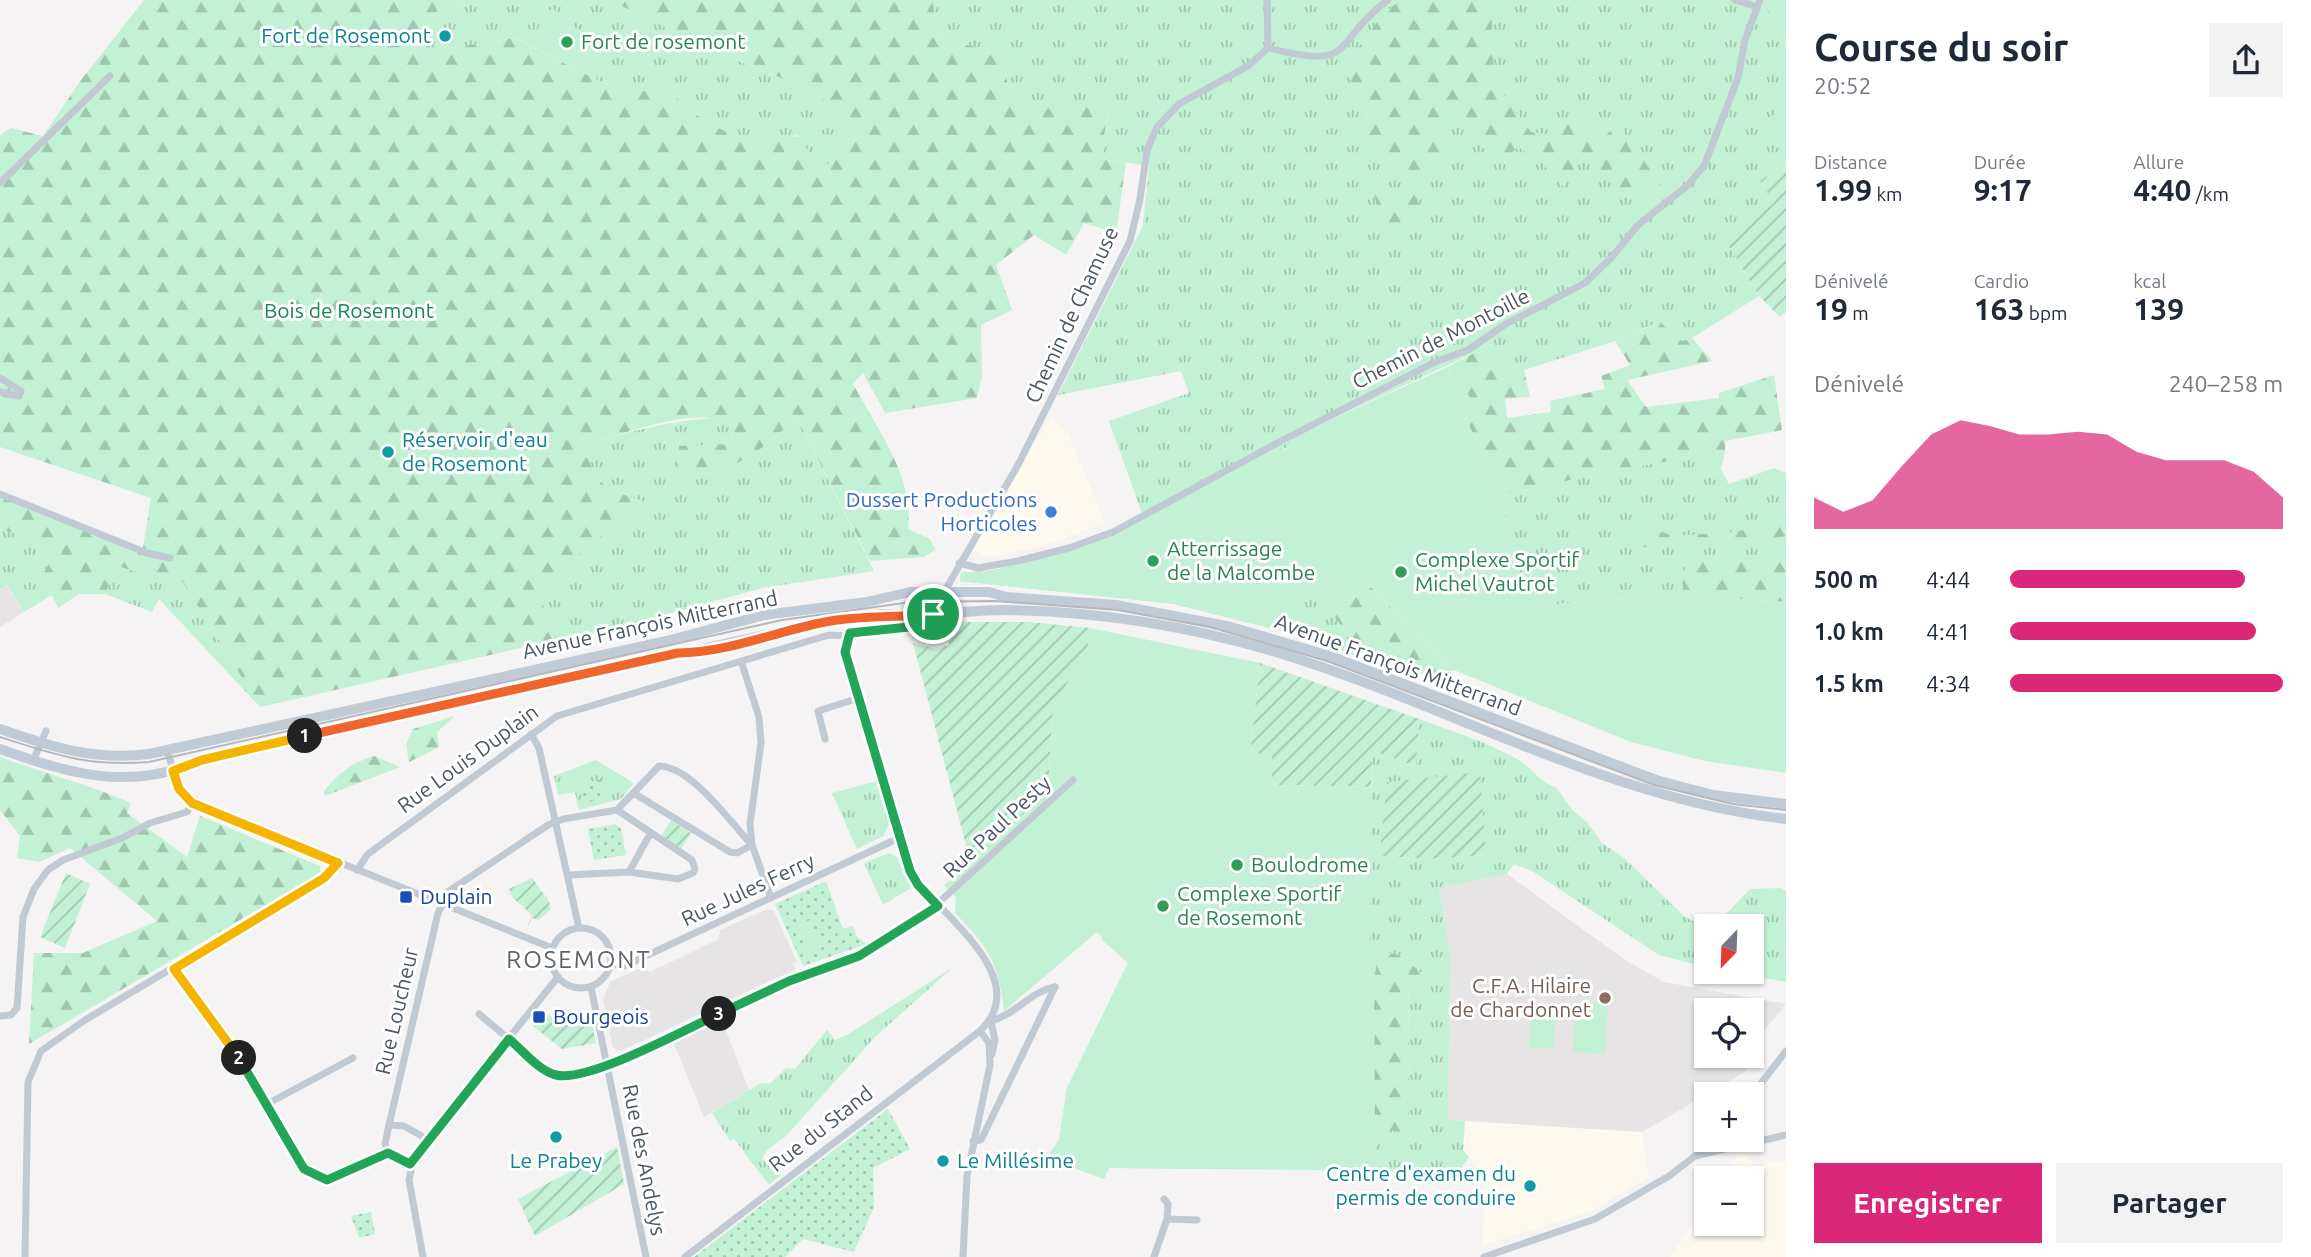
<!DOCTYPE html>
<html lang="fr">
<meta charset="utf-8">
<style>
body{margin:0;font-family:Ubuntu,sans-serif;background:#f2f2f3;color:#1f2937;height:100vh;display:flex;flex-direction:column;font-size:26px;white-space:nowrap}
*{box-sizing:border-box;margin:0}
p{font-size:23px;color:#747a83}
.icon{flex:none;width:38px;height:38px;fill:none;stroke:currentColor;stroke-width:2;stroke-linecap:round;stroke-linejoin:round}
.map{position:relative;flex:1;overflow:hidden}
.panel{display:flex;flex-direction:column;background:#fff;width:525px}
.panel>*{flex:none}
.needle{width:46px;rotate:203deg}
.tools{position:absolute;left:1694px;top:914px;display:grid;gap:14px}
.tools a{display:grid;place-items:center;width:70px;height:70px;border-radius:0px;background:#fff;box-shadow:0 2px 5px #0004;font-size:35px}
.pin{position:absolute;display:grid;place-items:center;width:60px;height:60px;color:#fff;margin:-30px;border:4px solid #fff;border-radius:50%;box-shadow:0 2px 7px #0007}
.km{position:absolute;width:35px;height:35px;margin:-18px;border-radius:50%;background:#222;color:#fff;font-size:19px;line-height:35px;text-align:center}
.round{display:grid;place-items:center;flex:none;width:74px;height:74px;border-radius:0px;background:#f2f2f3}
.summary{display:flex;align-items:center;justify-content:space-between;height:119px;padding:0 28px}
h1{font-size:38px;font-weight:700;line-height:52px}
.figures{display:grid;grid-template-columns:repeat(3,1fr);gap:10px;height:119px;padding:7px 28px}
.figures div{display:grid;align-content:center}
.figures b{font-size:30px;font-weight:700}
.figures small{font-size:19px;font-weight:400}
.figures p{font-size:19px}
.chart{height:196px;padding:14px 28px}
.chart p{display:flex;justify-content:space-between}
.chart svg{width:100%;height:126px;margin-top:7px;fill:#db2777;opacity:.7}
.action{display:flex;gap:14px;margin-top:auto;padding:14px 28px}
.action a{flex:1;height:80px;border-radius:0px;background:#db2777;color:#fff;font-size:28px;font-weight:700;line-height:80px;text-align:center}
.action a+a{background:#f2f2f3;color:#1f2937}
ul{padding:0 28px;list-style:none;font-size:23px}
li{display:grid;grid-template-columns:112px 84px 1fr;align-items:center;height:52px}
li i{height:18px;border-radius:9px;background:#db2777}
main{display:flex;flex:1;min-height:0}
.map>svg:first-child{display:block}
</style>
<main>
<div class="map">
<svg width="1786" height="1257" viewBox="0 0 1786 1257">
<defs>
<pattern id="grass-tufts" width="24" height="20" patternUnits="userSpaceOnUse" patternTransform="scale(1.75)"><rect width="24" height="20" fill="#c3f1d5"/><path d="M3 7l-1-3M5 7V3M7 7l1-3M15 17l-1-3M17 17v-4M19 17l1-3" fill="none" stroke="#a0c6b0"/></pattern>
<pattern id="forest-firs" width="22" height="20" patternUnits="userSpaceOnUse" patternTransform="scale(1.75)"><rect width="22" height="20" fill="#c3f1d5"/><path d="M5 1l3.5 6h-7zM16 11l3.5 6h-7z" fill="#a0c6b0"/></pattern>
<pattern id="park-dots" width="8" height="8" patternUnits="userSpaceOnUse" patternTransform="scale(1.75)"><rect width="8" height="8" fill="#c3f1d5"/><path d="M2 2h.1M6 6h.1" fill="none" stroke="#a0c6b0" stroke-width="1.8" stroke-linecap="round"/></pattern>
<pattern id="garden-furrows" width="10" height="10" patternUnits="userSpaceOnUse" patternTransform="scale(1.75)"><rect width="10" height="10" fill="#c3f1d5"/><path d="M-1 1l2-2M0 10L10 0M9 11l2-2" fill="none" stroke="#a0c6b0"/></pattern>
</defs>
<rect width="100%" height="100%" fill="#f5f3f3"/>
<!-- commercial -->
<g fill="#fdf9ef">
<polygon points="1051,415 1069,435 1105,523 1036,548 986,557 972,550"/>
<polygon points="1465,1121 1642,1132 1649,1177 1591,1211 1483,1245 1484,1168 1476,1167 1463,1150"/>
<polygon points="1738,1153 1747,1156 1755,1165 1764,1166 1764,1162 1786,1163 1786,1257 1670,1257 1706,1206 1706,1223 1752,1223 1752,1178 1724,1178"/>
</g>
<!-- education -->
<g fill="#e6e4e5" fill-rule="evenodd">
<polygon points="6,585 24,612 0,627 0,589"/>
<path d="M1507 874 1625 960 1664 982 1786 1004 1762 1033 1752 1064 1745 1072 1642 1132 1448 1120 1450 953 1439 888ZM1706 1010H1752V1055H1706Z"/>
<polygon points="767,909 774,911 797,962 793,964 796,969 621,1051 613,1048 603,1000 610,982 642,967 650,972 719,939 720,930"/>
<polygon points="721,1018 749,1090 704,1117 673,1041"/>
</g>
<!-- grass -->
<g fill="url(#grass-tufts)" fill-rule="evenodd">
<path d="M465 0H609L728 57 814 91 842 113C846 135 846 148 830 164H814L798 135C768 142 726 140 701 120 688 110 676 97 664 86L627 95 515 38 431 51C427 20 427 7 462 4Z"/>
<path d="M932 0H1769L1767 7 1786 41V163L1760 181 1775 203 1726 241 1759 296 1692 338 1682 341 1659 322 1615 341 1524 370 1476 352 1306 431 1282 451 1281 448 1320 590 1356 596 1332 614 1361 651V658L1306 637 1174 604 960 581 961 572C1016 573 1096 545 1144 519L1109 421 1189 393 1181 371 1058 395 1143 226 1149 166 1101 159 1108 110 1047 99V110L1012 102 1000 52 939 39Z"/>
<path d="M714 418 736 427 729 444 752 456 797 418 874 571 762 588 618 628 556 640 541 599 587 545 641 510 642 501C605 489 594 485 586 445 629 431 669 421 714 418Z"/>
<polygon points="1725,452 1721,469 1729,484 1774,468 1786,473 1786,559 1682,575 1683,595 1542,605 1511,558 1502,495 1615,470"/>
<polygon points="0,529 35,539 51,558 43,575 52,595 24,612 7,585 0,589"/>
<polygon points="117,566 144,574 179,574 260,707 159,599 152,612 105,594"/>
<path d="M1419 719C1452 731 1487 742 1517 759 1532 767 1539 783 1556 787L1572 810 1587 822 1602 843 1624 858 1684 916 1700 925 1721 919 1750 889 1780 888 1786 891V982L1727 971H1752V926H1706V967L1659 955 1532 871 1514 864 1507 874 1439 888 1450 953 1448 1120 1465 1121 1463 1150 1469 1157 1459 1171 1109 1168 1104 1179 1047 1158 1059 1140 1067 1088 1128 963 1101 939 1132 910 1365 947 1373 751 1416 766ZM1387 782 1486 855 1428 859 1382 856ZM1424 976 1408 979 1410 1110 1376 1036 1374 982Z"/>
<polygon points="596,760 634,783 621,799 579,810 575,792 558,795 554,776"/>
<polygon points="877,781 889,825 883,836 857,849 832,793"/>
<polygon points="889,853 897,857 911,888 883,905 864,863"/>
<polygon points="952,968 875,1037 786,1136 767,1150 762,1159 781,1175 769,1185 734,1139 730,1141 712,1113 759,1084 771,1083 786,1068 795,1069 827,1030 835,1040 847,1035"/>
</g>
<!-- forest -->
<g fill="url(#forest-firs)">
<path d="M144 0H464L462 4C427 7 427 20 431 51L514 38 627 95 664 86C695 115 717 137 762 138 776 139 793 134 805 138L806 147 814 164H830C846 148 846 135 842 113L814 91 728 57 609 0H932L939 39 1000 52 1012 102 1047 110 1046 99 1108 109 1101 159 1126 163 1116 233 1084 223 1066 255 1034 235 996 265 1012 310 981 325 982 377 977 398 885 413 863 373 853 384C876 427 915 478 908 529L930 539 935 550 924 557 870 561 797 418 752 456 701 479 678 468 679 446 729 444 736 427C729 425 722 420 715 419 683 411 618 435 586 445 594 486 606 489 643 501L641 510 587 545 541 599 556 640 260 707 178 574H144L117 566 105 594H79L58 608 43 575 51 558 35 539 0 529V496L142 554 151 498 0 447V135L11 128 43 136 81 80Z"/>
<path d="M1403 0H1492C1492 68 1487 78 1531 132L1552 135 1568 117 1590 127 1589 137 1594 146 1618 124 1661 185 1622 193 1581 157 1564 187 1538 159 1518 147 1498 165 1477 141 1469 121 1452 123 1441 134 1450 160 1443 169 1424 177 1425 190 1418 199 1419 214 1402 216 1408 239 1400 245C1384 231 1379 215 1374 194L1382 192 1391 204 1409 181 1367 133 1344 62C1369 42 1374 15 1403 0Z"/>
<polygon points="1660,322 1682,341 1692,338 1712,361 1627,380 1646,407 1719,398 1719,393 1774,375 1782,430 1725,441 1725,452 1615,470 1502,495 1464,415 1478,411 1450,366 1476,352 1524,370 1530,397 1505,399 1507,418 1551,412 1550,401 1605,389 1601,376 1630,365 1615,341"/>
<polygon points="1786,522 1786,536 1759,541 1736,540 1634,548 1633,536 1644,529 1654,529 1673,536 1733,532"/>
<polygon points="1691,558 1786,559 1786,602 1683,595 1682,575"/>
<polygon points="1370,586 1454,670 1431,677 1361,651 1332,614"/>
<polygon points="455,716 437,732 439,747 409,762 406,744 413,729"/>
<path d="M374 756 400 767 325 796 324 791C340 772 351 763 374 756Z"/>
<path d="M0 757C44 773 88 784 131 803L127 813 187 857 200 816 320 866V873L29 1044 34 953H83L157 921 70 848 39 862 17 858 20 836 0 810Z"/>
<polygon points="1378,949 1401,956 1425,976 1408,979 1410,1110 1405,1132 1375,1128 1374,982"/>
</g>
<!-- park -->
<g fill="url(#park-dots)">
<polygon points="600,780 604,799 583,803 578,784"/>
<polygon points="615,824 621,828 626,855 594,860 588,829"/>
<polygon points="826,881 843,929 853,926 857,937 867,944 803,966 775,904"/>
<polygon points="888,1109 910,1149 873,1168 874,1207 854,1252 803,1239 785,1257 694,1257"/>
<polygon points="371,1212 375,1234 359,1238 351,1216"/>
</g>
<!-- garden -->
<g fill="url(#garden-furrows)">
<polygon points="1786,163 1786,312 1780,317 1759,296 1726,241 1774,203 1760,181"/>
<polygon points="958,622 1029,622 1090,628 1086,662 1069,680 1053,710 1048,791 971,864 913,643 936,649 949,645 944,623"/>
<polygon points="1260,663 1419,719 1416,766 1373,751 1371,787 1276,785 1250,754"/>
<polygon points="1480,772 1486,855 1428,859 1382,856 1380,852 1387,782"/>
<polygon points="671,820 691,833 681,849 661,837"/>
<polygon points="66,873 90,884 65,948 40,937"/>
<polygon points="532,878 549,901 551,909 539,920 532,918 527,928 532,915 513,898 509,889"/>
<polygon points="563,1010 575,1013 579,1024 592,1023 596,1043 562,1049 533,1026 543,1013 556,1018"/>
<polygon points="617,1147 624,1184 535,1236 518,1199"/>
</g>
<!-- pitch -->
<g fill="#c3f1d5">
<polygon points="1769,0 1786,0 1786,41 1766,7"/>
<path d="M554 9C569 30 594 32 609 51L596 79 530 45 546 11Z"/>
<polygon points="1786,102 1786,159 1763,125"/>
<polygon points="1450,366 1478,411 1464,415 1502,495 1511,558 1542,605 1683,595 1786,602 1786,773 1705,761 1631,742 1454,670 1370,586 1356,596 1320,590 1293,593 1306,637 1174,604 960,581 961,572 983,573 1112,537 1235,468 1281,448 1283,451 1287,449 1286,446 1306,431"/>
<path d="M1090 628 1260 663 1250 753 1272 754V781L1276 785 1371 787 1370 940 1378 949 1374 982 1375 1170 1109 1168 1104 1179 1047 1158 1059 1140 1067 1088 1128 963 1097 932 1004 1011C999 963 988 947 955 913L956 898 944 885 971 864 1048 792 1053 710 1069 680 1086 661Z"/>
<polygon points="810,920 822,946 808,953 796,926"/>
<polygon points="1576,1002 1608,1004 1605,1054 1573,1052"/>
<polygon points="1532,1008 1556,1010 1553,1049 1529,1047"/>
</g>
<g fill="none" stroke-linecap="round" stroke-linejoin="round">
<!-- minor -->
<g stroke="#c1cad2" stroke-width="7">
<polyline points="1267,0 1268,48"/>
<polyline points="1735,0 1757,7"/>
<path d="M1268 48C1359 71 1329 44 1388 0"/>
<polyline points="0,183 110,76"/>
<polyline points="0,378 21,391 19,396 0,392"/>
<polyline points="0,494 147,553 170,558"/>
<polyline points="959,563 978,568 1018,561 1069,548 1113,532 1281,441 1435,362 1468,350 1506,324 1585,283 1612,257 1638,225 1687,186 1704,166 1738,78 1745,40 1760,0"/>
<polyline points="741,661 759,717 761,743 750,824 752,845 771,898"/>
<polyline points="531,734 539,748 579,928"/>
<polyline points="825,739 818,711 859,698"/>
<polyline points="167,750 179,789 192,803 552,948"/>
<polyline points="33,761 46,731"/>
<polyline points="357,870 368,854 557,716 829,635 847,636 857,631 926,623 1018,465 1130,241 1140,199 1147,150 1157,127 1179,104 1248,66 1268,48"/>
<polyline points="629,872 650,834"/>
<polyline points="568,875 629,872 678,879 693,873 695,869 692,860 617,810"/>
<circle cx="581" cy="958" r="30"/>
<polyline points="611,964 624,966 899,838"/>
<polyline points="174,969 245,1067 308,1173 327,1180 388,1153"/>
<polyline points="591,987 646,1257"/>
<polyline points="479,1014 550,1073 568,1076 607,1066 789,980 859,956 924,916 1073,780"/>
<polyline points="0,1016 11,1015 17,1008 23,917 34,889 48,870 63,860 122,838 150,823 187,812 192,803"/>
<path d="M992 1054 995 1040 991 1021C1015 1015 1031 991 1055 987"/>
<polyline points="1752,1095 1786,1051"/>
<polyline points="267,1104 353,1058"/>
<path d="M389 1125 438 913 449 891 548 825 563 819 617 810 659 766C691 766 732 824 752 845L737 853 730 852 635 794"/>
<polyline points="973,1141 981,1140 1055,987"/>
<polyline points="1695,1156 1711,1139"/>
<polyline points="410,1164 388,1153 385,1144 389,1125 404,1126 427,1139"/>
<polyline points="1167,1219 1197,1220"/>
<polyline points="25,1257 28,1082 41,1051 85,1020 324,878 338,863"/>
<polyline points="423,1257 409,1180 414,1156 558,977"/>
<path d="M685 1257 980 1031C1037 977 934 911 910 871L845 652 847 636"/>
<polyline points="963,1257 967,1176 990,1065 989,1043 980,1031"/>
<polyline points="1154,1257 1167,1219 1168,1204 1164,1199"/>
<polyline points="1484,1257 1595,1219 1669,1176 1695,1156 1786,1135"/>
</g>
<!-- secondary -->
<g stroke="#c1cbd6" stroke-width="10">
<path d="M0 729C51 747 95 761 149 754L667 641 764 615 867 602 910 592H989L1006 597 1116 605 1231 627 1333 657 1656 780 1713 795 1786 804"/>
<path d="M0 749C70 774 130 792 202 760L828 621C849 618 871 614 891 614 898 614 905 616 912 616 942 615 973 610 1002 610 1095 611 1190 626 1279 653 1449 705 1607 799 1786 819"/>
</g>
<!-- tram -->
<path stroke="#b5b8bd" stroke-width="2" d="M0 737C55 755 90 767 149 762L782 620 911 602 995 601 1118 610 1210 627 1327 661 1654 785 1733 804 1786 810"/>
</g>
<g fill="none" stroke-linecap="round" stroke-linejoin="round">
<!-- split-1 casing -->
<g stroke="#fff" stroke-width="14">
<path id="split-1" d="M305 736 678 653C727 653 777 631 825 622 861 615 897 618 933 614"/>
</g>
<!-- split-2 casing -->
<g stroke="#fff" stroke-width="14">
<polyline id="split-2" points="239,1058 174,969 324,878 338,863 192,803 179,789 173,771 202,760 305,736"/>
</g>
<!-- split-3 casing -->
<g stroke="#fff" stroke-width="14">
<path id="split-3" d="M239 1058 304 1169 327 1180 388 1153 410 1164 509 1039C522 1050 539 1071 556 1075 588 1083 686 1029 719 1014"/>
</g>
<!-- split-4 casing -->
<g stroke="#fff" stroke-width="14">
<polyline id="split-4" points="719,1014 789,981 859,956 938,906 918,885 910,871 845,652 850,633 919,626 933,614"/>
</g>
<!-- split-1 -->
<use href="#split-1" stroke="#f0652b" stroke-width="9"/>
<!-- split-2 -->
<use href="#split-2" stroke="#f5b400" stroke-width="9"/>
<!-- split-3 -->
<use href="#split-3" stroke="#22a559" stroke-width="9"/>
<!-- split-4 -->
<use href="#split-4" stroke="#22a559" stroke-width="9"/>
</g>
<!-- markers -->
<g fill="#0f9aa8" stroke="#fff" stroke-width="2.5">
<circle cx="445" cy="36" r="7"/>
<circle cx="388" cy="452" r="7"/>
<circle cx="556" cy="1137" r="7"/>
<circle cx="943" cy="1161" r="7"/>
<circle cx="1530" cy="1186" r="7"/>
</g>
<g fill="#2e9e5b" stroke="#fff" stroke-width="2.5">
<circle cx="567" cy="42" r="7"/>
<circle cx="1153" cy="561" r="7"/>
<circle cx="1401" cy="572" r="7"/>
<circle cx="1237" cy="865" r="7"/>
<circle cx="1163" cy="906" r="7"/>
</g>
<circle fill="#3f7fe0" stroke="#fff" stroke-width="2.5" cx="1051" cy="512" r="7"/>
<g fill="#1a4fb4" stroke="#fff" stroke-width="2.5">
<rect x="399" y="890" width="14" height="14" rx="3.5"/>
<rect x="532" y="1010" width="14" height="14" rx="3.5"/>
</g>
<circle fill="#8d6e63" stroke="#fff" stroke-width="2.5" cx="1605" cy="998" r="7"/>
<g text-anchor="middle" stroke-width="6" stroke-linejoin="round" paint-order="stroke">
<!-- culture labels -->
<g font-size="21" fill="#0d838f" stroke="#fff" text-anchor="end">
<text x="431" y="43">Fort de Rosemont</text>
<text x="402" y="447" text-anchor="start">Réservoir d'eau<tspan x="402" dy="24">de Rosemont</tspan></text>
<text x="556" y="1168" text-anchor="middle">Le Prabey</text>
<text x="957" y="1168" text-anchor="start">Le Millésime</text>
<text x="1516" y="1181">Centre d'examen du<tspan x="1516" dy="24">permis de conduire</tspan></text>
</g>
<!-- leisure labels -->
<g font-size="21" fill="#27864d" stroke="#fff" text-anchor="start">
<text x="581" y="49">Fort de rosemont</text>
<text x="1167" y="556">Atterrissage<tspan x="1167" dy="24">de la Malcombe</tspan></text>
<text x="1415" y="567">Complexe Sportif<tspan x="1415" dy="24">Michel Vautrot</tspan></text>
<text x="1251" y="872">Boulodrome</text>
<text x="1177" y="901">Complexe Sportif<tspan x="1177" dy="24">de Rosemont</tspan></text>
</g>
<!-- park labels -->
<g font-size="21" fill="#17864f" stroke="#fff">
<text x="349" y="318">Bois de Rosemont</text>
</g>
<!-- street labels -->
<g font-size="21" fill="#4a5661" stroke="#fff">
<text transform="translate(1072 315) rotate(-65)" y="7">Chemin de Chamuse</text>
<text transform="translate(1441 339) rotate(-27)" y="7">Chemin de Montoille</text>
<text transform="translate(650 625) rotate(-12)" y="7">Avenue François Mitterrand</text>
<text transform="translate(1398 665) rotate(20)" y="7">Avenue François Mitterrand</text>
<text transform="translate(468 759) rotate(-36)" y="7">Rue Louis Duplain</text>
<text transform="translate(997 827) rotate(-43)" y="7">Rue Paul Pesty</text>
<text transform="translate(748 890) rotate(-25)" y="7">Rue Jules Ferry</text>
<text transform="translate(397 1011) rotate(-77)" y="7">Rue Loucheur</text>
<text transform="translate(821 1129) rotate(-38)" y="7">Rue du Stand</text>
<text transform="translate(644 1160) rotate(79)" y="7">Rue des Andelys</text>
</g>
<!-- shop labels -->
<g font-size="21" fill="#366cbe" stroke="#fff" text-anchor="end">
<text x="1037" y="507">Dussert Productions<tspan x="1037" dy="24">Horticoles</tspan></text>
</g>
<!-- transit labels -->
<g font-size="21" fill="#164399" stroke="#fff" text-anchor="start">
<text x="420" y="904">Duplain</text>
<text x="553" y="1024">Bourgeois</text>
</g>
<!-- education labels -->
<g font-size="21" fill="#785e54" stroke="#fff" text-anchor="end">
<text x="1591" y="993">C.F.A. Hilaire<tspan x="1591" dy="24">de Chardonnet</tspan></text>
</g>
<!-- quarter labels -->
<g font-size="24" letter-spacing="2" fill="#5f6368" stroke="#fff">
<text x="579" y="968">ROSEMONT</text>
</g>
</g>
</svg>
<div class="tools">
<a><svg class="needle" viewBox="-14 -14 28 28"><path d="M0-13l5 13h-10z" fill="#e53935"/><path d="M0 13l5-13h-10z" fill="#747a83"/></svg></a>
<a><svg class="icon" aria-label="locate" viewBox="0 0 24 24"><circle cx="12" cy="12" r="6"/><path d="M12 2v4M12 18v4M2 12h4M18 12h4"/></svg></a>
<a>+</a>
<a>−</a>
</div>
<div class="pin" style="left:933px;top:614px;background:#1e9e55"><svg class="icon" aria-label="arrive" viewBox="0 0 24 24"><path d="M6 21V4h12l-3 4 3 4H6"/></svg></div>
<b class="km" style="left:305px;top:736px">1</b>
<b class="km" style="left:239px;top:1058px">2</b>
<b class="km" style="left:719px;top:1014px">3</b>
</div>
<section class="panel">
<div class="summary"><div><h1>Course du soir</h1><p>20:52</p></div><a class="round"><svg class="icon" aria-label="share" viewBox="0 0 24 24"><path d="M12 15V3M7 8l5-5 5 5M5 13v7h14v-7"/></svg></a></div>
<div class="figures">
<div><p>Distance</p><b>1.99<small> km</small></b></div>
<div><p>Durée</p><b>9:17</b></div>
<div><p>Allure</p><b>4:40<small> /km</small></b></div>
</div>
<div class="figures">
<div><p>Dénivelé</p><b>19<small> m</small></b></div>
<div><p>Cardio</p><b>163<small> bpm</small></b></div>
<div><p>kcal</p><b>139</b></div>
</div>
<div class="chart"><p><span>Dénivelé</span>240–258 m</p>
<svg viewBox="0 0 160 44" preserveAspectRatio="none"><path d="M0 44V33L10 38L20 34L30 22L40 11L50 6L60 8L70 11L80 11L90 10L100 11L110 17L120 20L130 20L140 20L150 24L160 33V44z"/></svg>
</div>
<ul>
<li><b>500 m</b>4:44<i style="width:86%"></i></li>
<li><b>1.0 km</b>4:41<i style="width:90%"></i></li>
<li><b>1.5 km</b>4:34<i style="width:100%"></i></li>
</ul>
<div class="action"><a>Enregistrer</a><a>Partager</a></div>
</section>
</main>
